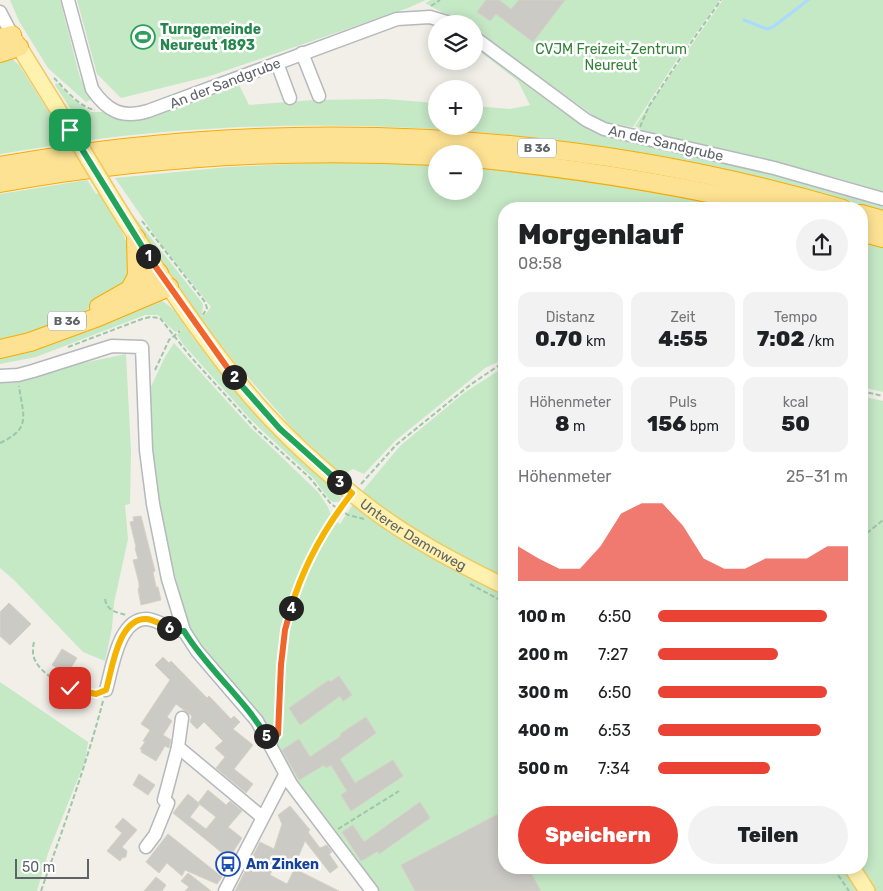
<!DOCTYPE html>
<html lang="de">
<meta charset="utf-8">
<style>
body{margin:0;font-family:Rubik,sans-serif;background:#f2f2f2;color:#202124;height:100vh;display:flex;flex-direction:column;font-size:19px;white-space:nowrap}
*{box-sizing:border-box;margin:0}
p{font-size:16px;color:#757577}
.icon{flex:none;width:28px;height:28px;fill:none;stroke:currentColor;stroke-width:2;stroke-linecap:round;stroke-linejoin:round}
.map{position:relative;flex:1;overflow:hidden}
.details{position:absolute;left:498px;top:202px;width:370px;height:672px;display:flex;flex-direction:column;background:#fff;border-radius:20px;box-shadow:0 2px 12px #0003}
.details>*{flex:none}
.buttons{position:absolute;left:428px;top:15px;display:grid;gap:10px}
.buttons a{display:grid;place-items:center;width:55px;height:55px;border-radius:50%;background:#fff;box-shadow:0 2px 12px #0003;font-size:25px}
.scale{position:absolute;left:15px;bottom:12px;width:74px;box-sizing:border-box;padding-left:5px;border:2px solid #5f6368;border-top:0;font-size:14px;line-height:18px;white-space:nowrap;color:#5f6368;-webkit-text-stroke:4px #fff;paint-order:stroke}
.pin{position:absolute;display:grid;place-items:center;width:42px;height:42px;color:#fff;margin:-21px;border-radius:10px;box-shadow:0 2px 8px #0006}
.km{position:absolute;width:25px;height:25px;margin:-12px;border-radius:50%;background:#222;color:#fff;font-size:14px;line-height:25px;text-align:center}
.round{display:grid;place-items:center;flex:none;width:52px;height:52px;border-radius:26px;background:#f2f2f2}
.overview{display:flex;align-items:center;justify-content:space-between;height:85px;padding:0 20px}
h1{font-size:28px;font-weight:800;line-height:38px}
.figures{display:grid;grid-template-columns:repeat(3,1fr);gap:8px;height:85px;padding:5px 20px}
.figures div{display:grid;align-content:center;border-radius:12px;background:#f2f2f2;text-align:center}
.figures b{font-size:21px;font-weight:800}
.figures small{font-size:14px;font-weight:400}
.figures p{font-size:14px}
.chart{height:140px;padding:10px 20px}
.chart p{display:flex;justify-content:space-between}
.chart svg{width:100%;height:90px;margin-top:5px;fill:#ea4335;opacity:.7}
.action{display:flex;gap:10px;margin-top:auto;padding:10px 20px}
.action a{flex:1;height:58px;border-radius:30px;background:#ea4335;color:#fff;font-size:20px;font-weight:800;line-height:58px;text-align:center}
.action a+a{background:#f2f2f2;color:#202124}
ul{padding:0 20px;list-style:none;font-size:16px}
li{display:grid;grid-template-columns:80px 60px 1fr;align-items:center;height:38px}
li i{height:12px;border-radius:6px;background:#ea4335}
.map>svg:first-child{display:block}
</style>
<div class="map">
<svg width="883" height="891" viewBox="0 0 883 891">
<rect width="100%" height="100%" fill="#f1efe8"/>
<!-- green -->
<g fill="#c5e8c5">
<polygon points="10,0 60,0 80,78 92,99 86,102 48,68 19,21"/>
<polygon points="77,0 426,0 408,8 210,76 121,98 97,74"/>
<polygon points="431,0 720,0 680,55 633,127 604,123 474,30 474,24 463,24 425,3"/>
<polygon points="723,0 883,0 883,192 841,179 644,131 635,126"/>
<path d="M475 45 583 124 842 192 883 205V211C632 133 352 106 91 140L55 85 56 83 58 84 74 100 91 112H103L127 121 141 119 238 83 249 105 314 100 385 99 436 103V126H474V106L510 109 530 105 518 81 474 47Z"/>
<polygon points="0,57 11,58 19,65 57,125 53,127 63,144 0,154"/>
<path d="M336 162H388L436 165V191H474V168C563 174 652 189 740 209H504V359L485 368 395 441 364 474 353 469 342 475 295 431 237 365 208 328 206 329 158 258 117 192 118 191 133 215 200 300 203 304 202 316 205 315 211 307 160 243 115 178 229 167Z"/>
<path d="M87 180 96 194 99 193C110 211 127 235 130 256 131 264 131 272 131 280 118 289 105 298 92 307 71 320 25 336 0 339V194Z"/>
<polygon points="861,241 883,247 883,392 861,387"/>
<path d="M160 300C177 308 184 326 195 340 232 392 279 435 325 479 331 486 336 492 342 498L339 502H333L329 499 313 478 250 419 183 344 177 335 182 330 175 332 158 315H145L36 357 0 364V353L150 301Z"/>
<path d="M174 343 251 428 318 492 328 507 332 518 340 524 360 494 400 446 464 393 504 367V869H861V396L883 401V891H379C333 830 287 770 243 708 224 680 200 653 187 622L157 505 147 395 165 357Z"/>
<polygon points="126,354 131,452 130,504 125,505 128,539 114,603 112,628 105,661 83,652 14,580 0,568 0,383 16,383 78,364"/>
<polygon points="0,682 88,742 85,761 48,853 37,891 0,891"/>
</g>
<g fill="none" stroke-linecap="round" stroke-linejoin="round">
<!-- stream -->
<polyline stroke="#aadaff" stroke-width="3" points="744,20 767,29 773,27 808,0"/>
</g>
<!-- building -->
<g fill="#cccac5" stroke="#d6d1c6" fill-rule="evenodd">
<polygon points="486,0 499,0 511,9 519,0 565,0 533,42 496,14 490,21 477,12"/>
<polygon points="141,516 155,571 153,572 156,587 158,587 161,600 141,605 138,589 139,588 139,583 133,560 138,559 135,548 136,547 130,522 134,521 133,517"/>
<polygon points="9,603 31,624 10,645 0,636 0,612"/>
<polygon points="62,649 77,658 67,674 52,665"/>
<polygon points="163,657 169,663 171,661 207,698 209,696 231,719 234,716 240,722 233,729 253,745 234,769 253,784 246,793 216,768 225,757 215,748 223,741 204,722 197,729 190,722 192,716 176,704 167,717 172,721 163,735 171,740 169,748 165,746 156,761 141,752 142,750 140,749 145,742 143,741 150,730 141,724 170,680 155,665"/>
<polygon points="339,676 352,695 343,701 340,696 300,725 289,708 329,680 330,682"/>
<polygon points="366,717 376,733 340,759 355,783 393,760 403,776 351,811 341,795 347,791 331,765 326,768 324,765 299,780 282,750 299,739 310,757 341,736 340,734"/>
<polygon points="139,774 155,785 148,795 133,785"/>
<polygon points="208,790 226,805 230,801 242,811 228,827 242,838 233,852 235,853 231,860 173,813 188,794 200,804 190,817 206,829 216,817 198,803"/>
<polygon points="420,802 430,818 379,854 378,851 361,861 342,832 353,825 364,842"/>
<path d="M290 806 310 830 308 832 320 848 327 845 332 852 329 854 338 867 330 873 305 841 297 860 305 864 301 872 339 891H235L260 842 274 849 282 824 278 815ZM282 860 295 868 287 884 270 875 275 862 280 863Z"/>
<polygon points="504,811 504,869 529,869 541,891 415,891 401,865"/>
<polygon points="123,818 137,830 122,847 127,851 126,857 122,858 120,861 107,851 122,833 115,827"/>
<polygon points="168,834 222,877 217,884 185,870 182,876 167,863 159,873 146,862"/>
<polygon points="188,873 211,891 185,891 189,887 181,881"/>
<polygon points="156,877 166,885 162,891 144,891"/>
</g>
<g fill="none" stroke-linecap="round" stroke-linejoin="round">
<!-- minor casing -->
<g stroke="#b5b8bc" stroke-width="15">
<g id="minor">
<path d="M68 0 92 89C107 111 122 119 148 111L397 19 430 17 453 24"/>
<polyline points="0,12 12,35"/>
<polyline points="474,37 586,120 604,129 774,168 883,199"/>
<polyline points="302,53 319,96"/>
<polyline points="277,63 290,98"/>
<polyline points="0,376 18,375 33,371 112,346 142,347 146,450 153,504 168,579 184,631 197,651 257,721 291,784 372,891"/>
<path d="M106 690C112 670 118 618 147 619 160 620 170 631 184 631"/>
<polyline points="178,747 262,817"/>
<polyline points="146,847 155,835 168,803 164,800 178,747 182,718"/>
<polyline points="225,891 285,775"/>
</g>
</g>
<!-- major casing -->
<g stroke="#f2c960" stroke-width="18">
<g id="major">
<polyline points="13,37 70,129"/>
<path id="s1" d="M108 192C149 259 192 325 241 385 278 431 324 472 370 508 411 539 457 563 504 586"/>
<polyline points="853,869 867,891"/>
</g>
</g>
<!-- highway casing -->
<g stroke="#f9ab00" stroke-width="20">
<g id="highway">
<polyline points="0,38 12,35"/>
<polyline points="0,53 19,47"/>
<path d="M474 158C577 169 678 184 779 209"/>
<path d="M0 166C279 116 571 129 843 209"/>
<path d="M0 183C144 157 290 148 436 156"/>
<polyline points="861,214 883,220"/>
<polyline points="861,232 883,238"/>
<polyline points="130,289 137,276 136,238"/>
<polyline points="99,307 159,273"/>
<polyline points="0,349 30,342 98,317 169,287"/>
</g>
</g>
<!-- path -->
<g stroke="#9cc7a9" stroke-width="2" stroke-dasharray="5 2.5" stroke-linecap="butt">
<polyline points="431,6 440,0"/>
<path d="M54 78C66 90 79 107 95 110"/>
<polyline points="640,127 649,106 683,54 721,0"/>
<polyline points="142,221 205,302 207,308 203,315"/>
<polyline points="68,347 142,319 150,317 160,318 190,356 257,430 310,478 331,504 348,515 364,519"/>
<polyline points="155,370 169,340 180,331"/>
<polyline points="861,391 883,396"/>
<path d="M0 443C32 428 23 416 19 386"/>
<polyline points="361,484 396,445 470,385 504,362"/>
<polyline points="861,538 883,520"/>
<polyline points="470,584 504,602"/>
<path d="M105 599C107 611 116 612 126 615"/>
<path d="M34 642C33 645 33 650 33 654 37 677 77 692 97 693"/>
<path d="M277 734C279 699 279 664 285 630 291 599 305 570 321 542 328 529 335 515 345 503"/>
<polyline points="338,829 399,791"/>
<polyline points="834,869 849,891"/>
<path d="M41 891C63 828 86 766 103 701"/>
</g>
<!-- minor -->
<use href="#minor" stroke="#fff" stroke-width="12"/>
<!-- major -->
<use href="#major" stroke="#fff2af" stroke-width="15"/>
<!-- highway -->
<use href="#highway" stroke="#fde293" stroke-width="18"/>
<!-- major-bridge casing -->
<g stroke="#f2c960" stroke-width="18" stroke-linecap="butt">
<polyline id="major-bridge" points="70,129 108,192"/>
</g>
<!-- major-bridge -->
<use href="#major-bridge" stroke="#fff2af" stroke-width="15"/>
</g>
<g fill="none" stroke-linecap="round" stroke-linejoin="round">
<!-- split-1 casing -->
<g stroke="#fff" stroke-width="10">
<polyline id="split-1" points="70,130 148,256"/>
</g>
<!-- split-2 casing -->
<g stroke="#fff" stroke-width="10">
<polyline id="split-2" points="148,256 234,377"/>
</g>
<!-- split-3 casing -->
<g stroke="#fff" stroke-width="10">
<polyline id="split-3" points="234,377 280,429 339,482"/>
</g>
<!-- split-4 casing -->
<g stroke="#fff" stroke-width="10">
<path id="split-4" d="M291 608C303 567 326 526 352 493L339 482"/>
</g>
<!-- split-5 casing -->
<g stroke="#fff" stroke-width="10">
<polyline id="split-5" points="266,736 270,744 278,734 281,665 285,630 291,608"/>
</g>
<!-- split-6 casing -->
<g stroke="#fff" stroke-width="10">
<path id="split-6" d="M169 628 176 631H184C207 669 243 697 266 736"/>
</g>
<!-- split-7 casing -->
<g stroke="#fff" stroke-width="10">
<path id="split-7" d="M70 688 96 694 106 690C112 670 118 617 147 619 154 620 163 625 169 628"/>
</g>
<!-- split-1 -->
<use href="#split-1" stroke="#22a559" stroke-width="6"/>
<!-- split-2 -->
<use href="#split-2" stroke="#f0652b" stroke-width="6"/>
<!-- split-3 -->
<use href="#split-3" stroke="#22a559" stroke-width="6"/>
<!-- split-4 -->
<use href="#split-4" stroke="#f5b400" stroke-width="6"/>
<!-- split-5 -->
<use href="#split-5" stroke="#f0652b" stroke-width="6"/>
<!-- split-6 -->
<use href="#split-6" stroke="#22a559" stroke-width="6"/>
<!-- split-7 -->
<use href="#split-7" stroke="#f5b400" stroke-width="6"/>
</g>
<!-- icons -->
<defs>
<g id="stadium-ring" transform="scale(1.25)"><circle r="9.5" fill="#fff" stroke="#2e9e5b" stroke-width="1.5"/><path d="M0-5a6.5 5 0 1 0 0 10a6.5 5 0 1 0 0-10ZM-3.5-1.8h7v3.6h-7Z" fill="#2e9e5b"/></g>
<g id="bus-ring" transform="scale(1.25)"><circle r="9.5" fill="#fff" stroke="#1a4fb4" stroke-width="1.5"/><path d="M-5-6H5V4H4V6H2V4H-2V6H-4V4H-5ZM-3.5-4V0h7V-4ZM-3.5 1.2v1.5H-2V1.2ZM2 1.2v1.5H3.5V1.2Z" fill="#1a4fb4"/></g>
</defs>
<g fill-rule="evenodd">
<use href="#stadium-ring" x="143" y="37"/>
<use href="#bus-ring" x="228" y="864"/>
</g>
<g text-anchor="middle" stroke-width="5" stroke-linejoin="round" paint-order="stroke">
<!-- shield labels -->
<g fill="#fff" stroke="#8f9295" stroke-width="1">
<rect x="518" y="138.5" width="38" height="19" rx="4"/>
<rect x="48" y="311.5" width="38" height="19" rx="4"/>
</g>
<g font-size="12" font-weight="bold" fill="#5f6368">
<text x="537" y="152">B 36</text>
<text x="67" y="325">B 36</text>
</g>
<!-- leisure labels -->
<g font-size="14" font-weight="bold" fill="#27864d" stroke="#fff" text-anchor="start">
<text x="160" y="34">Turngemeinde<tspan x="160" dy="16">Neureut 1893</tspan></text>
</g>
<!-- park labels -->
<g font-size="14" fill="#348238" stroke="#fff">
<text x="611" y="54">CVJM Freizeit-Zentrum<tspan x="611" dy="16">Neureut</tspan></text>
</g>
<!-- street labels -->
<g font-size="14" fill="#5f6368" stroke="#fff">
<text transform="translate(225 83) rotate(-21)" y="5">An der Sandgrube</text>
<text transform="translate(666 143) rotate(13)" y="5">An der Sandgrube</text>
<text dy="5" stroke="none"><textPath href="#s1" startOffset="464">Unterer Dammweg</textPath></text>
</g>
<!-- transit labels -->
<g font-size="14" font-weight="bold" fill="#164399" stroke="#fff" text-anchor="start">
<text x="246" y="869">Am Zinken</text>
</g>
</g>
</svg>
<div class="buttons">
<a><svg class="icon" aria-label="layers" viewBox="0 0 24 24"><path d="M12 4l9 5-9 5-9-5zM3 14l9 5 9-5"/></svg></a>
<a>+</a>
<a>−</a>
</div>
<div class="scale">50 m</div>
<div class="pin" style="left:70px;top:130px;background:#1e9e55"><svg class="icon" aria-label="arrive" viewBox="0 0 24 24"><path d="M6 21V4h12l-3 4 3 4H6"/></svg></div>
<div class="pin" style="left:70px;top:688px;background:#d93025"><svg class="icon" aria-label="check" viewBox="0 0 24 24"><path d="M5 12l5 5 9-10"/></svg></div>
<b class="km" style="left:148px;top:256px">1</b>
<b class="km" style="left:234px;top:377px">2</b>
<b class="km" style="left:339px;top:482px">3</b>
<b class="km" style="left:291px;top:608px">4</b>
<b class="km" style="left:266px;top:736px">5</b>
<b class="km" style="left:169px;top:628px">6</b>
<section class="details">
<div class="overview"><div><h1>Morgenlauf</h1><p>08:58</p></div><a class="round"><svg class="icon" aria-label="share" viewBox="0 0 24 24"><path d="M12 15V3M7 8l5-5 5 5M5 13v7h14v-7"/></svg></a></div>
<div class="figures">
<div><p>Distanz</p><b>0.70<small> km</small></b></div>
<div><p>Zeit</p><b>4:55</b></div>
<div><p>Tempo</p><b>7:02<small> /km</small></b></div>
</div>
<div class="figures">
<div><p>Höhenmeter</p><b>8<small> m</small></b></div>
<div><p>Puls</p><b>156<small> bpm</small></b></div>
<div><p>kcal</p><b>50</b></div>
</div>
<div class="chart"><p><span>Höhenmeter</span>25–31 m</p>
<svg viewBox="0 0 160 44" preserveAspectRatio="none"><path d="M0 44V27L10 33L20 38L30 38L40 27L50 11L60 6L70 6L80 17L90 33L100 38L110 38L120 33L130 33L140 33L150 27L160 27V44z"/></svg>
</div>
<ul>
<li><b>100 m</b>6:50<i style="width:89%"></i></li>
<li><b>200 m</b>7:27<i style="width:63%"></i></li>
<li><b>300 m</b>6:50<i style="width:89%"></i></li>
<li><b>400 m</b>6:53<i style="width:86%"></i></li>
<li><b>500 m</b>7:34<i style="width:59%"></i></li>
</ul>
<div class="action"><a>Speichern</a><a>Teilen</a></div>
</section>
</div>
